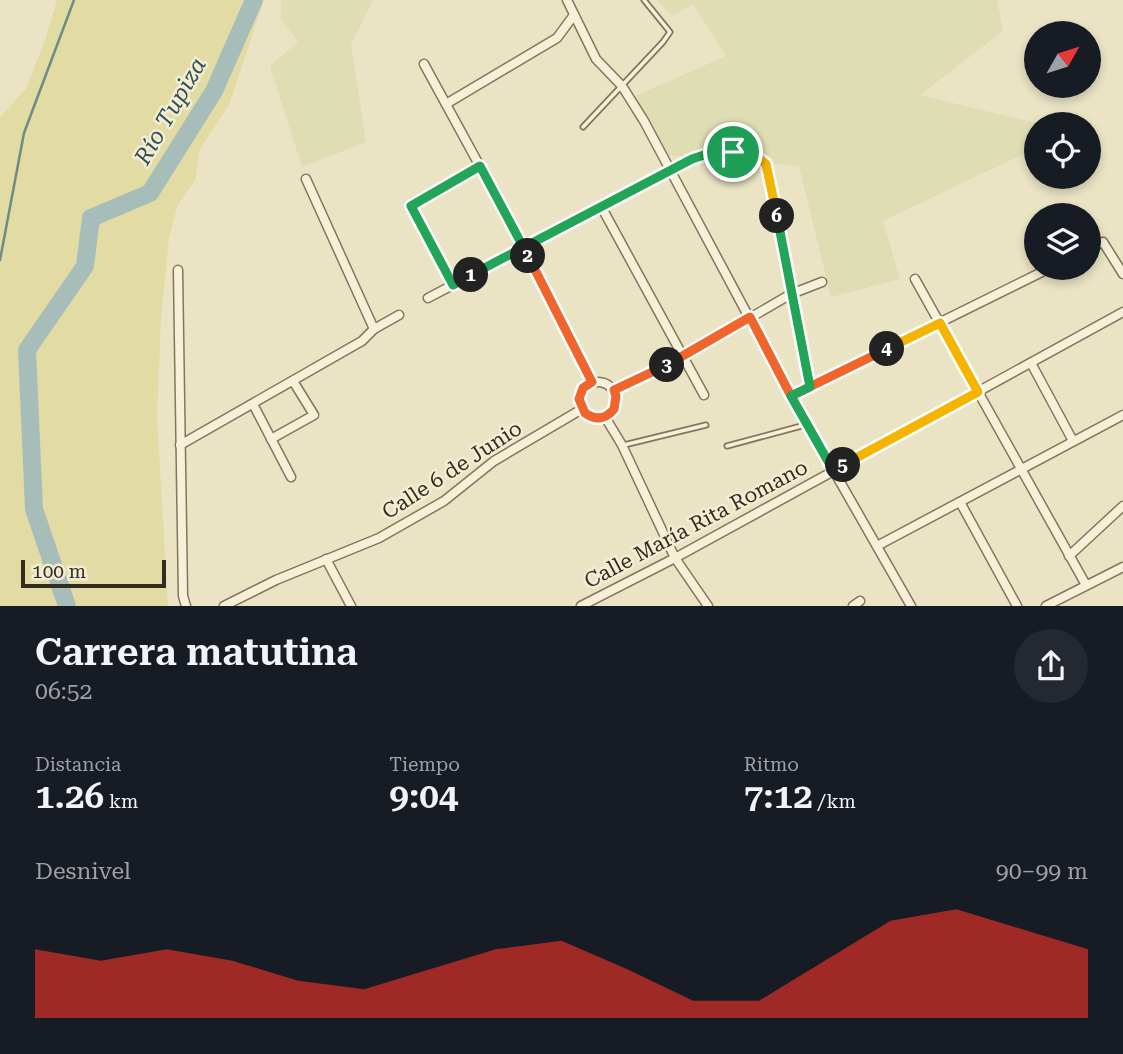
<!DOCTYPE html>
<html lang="es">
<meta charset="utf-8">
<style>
body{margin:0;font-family:"Roboto Serif",serif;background:#242831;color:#f1f3f6;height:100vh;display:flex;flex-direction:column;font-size:26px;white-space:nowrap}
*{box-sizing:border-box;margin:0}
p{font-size:23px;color:#9ea1a6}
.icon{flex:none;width:38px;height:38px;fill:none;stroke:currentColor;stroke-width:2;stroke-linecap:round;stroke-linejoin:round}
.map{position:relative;height:606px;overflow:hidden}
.panel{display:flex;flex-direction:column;background:#171b24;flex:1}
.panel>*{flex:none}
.needle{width:46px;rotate:51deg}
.fabs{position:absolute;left:1024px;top:21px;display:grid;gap:14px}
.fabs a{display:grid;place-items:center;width:77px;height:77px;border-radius:50%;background:#171b24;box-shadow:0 4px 10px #0003;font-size:35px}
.scale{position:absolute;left:21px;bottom:18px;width:145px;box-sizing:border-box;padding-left:7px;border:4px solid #342c1f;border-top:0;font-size:19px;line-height:24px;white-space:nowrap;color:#342c1f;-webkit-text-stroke:5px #f2edd4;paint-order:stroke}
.pin{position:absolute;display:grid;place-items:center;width:60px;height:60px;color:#fff;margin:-30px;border:4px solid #fff;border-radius:50%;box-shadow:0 2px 7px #0007}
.km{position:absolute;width:35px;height:35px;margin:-18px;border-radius:50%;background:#222;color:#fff;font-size:19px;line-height:35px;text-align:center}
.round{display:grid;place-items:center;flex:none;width:74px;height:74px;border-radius:37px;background:#242831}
.summary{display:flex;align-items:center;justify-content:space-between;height:119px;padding:0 35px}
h1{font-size:38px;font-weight:600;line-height:52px}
.stats{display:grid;grid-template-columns:repeat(3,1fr);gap:10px;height:119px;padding:7px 35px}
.stats div{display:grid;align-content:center}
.stats b{font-size:35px;font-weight:600}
.stats small{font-size:19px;font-weight:400}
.stats p{font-size:19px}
.chart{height:196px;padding:14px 35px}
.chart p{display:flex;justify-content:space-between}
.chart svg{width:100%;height:126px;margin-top:7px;fill:#d93025;opacity:.7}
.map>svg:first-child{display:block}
</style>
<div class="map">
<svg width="1123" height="606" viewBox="0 0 1123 606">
<rect width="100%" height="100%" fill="#eae4c5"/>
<!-- farmland -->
<g fill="#deddb3">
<polygon points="281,0 373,0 351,45 366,142 302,167 270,66 298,42 281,19"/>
<polygon points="657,0 997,0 1003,31 920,95 1040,124 1036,124 1036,148 883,221 900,279 831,297 799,166 667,155 635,96 726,56 693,4 672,16"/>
</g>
<!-- sand -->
<polygon fill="#e3dba4" points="57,0 264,0 229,105 200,149 195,181 178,204 169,238 161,319 157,416 168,606 0,606 0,117 26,89 45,40"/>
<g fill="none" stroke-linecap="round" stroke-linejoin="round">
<!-- stream -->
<polyline stroke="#6e8b87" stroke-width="2.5" points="0,260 24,133 74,0"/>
<!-- river -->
<polyline stroke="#a6bdba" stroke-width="18" points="67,606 34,509 27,350 85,266 91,218 150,193 214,91 254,0"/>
<!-- service casing -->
<g stroke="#83765d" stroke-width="7">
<g id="service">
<polyline points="583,127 663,42 670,32 644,0"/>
<polyline points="767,166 810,385"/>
<polyline points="624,445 706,425"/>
<polyline points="727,446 805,425"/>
</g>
</g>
<!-- minor casing -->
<g stroke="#83765d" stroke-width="11">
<g id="minor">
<polyline points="567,0 596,59 622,86 644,121 791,396 911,606"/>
<polyline points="424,64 524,247 592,382"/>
<polyline points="446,104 557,38 574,15"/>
<polyline points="306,179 374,329"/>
<polyline points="602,208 704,395"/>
<polyline points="1088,249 1103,242 1123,274"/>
<polyline points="178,270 183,596 186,606"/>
<polyline points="915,279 1086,585"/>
<polyline points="453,285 411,206 480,166"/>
<path d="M428 298 692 159C716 152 744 148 766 164"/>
<polyline points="1031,363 1073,441"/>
<circle cx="598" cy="400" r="18"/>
<polyline points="614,390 683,357 791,294 822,282"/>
<polyline points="791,396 1050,268"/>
<polyline points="253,404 291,477"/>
<polyline points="605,417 622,445 675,558 708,606"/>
<polyline points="271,439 314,415 293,381"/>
<polyline points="180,445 362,341 374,329 399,315"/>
<polyline points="960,502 1017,606"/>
<polyline points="877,546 1123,415"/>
<polyline points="1069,556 1123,506"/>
<polyline points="326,559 351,606"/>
<polyline points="224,606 276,580 379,538 444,501 494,461 582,409"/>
<polyline points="581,606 675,558 1123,312"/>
<polyline points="853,606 860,601"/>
<polyline points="1046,606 1123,567"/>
</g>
</g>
<!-- service -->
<use href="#service" stroke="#f5f0d7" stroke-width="3.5"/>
<!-- minor -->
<use href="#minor" stroke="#f5f0d7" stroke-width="8"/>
</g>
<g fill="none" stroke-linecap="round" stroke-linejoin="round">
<!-- split-1 casing -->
<g stroke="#fff" stroke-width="14">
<polyline id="split-1" points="471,275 692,159 710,153 733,152"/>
</g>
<!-- split-2 casing -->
<g stroke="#fff" stroke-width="14">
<polyline id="split-2" points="471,275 453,285 411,206 480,166 528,256"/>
</g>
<!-- split-3 casing -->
<g stroke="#fff" stroke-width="14">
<path id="split-3" d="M528 256 592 382 583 388 579 399 585 413C596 421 606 419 614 409L616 396 614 390 667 365"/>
</g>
<!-- split-4 casing -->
<g stroke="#fff" stroke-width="14">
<polyline id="split-4" points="667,365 750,317 791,396 887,349"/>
</g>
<!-- split-5 casing -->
<g stroke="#fff" stroke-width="14">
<polyline id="split-5" points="843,465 978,392 940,323 887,349"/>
</g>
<!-- split-6 casing -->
<g stroke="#fff" stroke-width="14">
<polyline id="split-6" points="777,216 810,387 791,396 833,470 843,465"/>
</g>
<!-- split-7 casing -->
<g stroke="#fff" stroke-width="14">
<polyline id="split-7" points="733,152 756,156 766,164 777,216"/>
</g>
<!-- split-1 -->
<use href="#split-1" stroke="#22a559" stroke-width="9"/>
<!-- split-2 -->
<use href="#split-2" stroke="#22a559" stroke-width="9"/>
<!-- split-3 -->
<use href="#split-3" stroke="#f0652b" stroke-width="9"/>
<!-- split-4 -->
<use href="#split-4" stroke="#f0652b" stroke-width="9"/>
<!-- split-5 -->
<use href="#split-5" stroke="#f5b400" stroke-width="9"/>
<!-- split-6 -->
<use href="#split-6" stroke="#22a559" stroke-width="9"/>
<!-- split-7 -->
<use href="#split-7" stroke="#f5b400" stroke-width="9"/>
</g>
<g text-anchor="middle" stroke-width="5" stroke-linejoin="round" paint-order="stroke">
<!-- street labels -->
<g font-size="21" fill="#342c1f" stroke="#f2edd4">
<text transform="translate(452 470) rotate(-33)" y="7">Calle 6 de Junio</text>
<text transform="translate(696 524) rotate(-28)" y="7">Calle María Rita Romano</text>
</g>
<!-- water labels -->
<g font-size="23" font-style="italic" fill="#305053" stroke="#f2edd4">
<text transform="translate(170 111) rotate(-60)" y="8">Río Tupiza</text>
</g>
</g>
</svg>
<div class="fabs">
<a><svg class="needle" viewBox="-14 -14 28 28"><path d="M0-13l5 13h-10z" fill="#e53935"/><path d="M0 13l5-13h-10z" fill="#9ea1a6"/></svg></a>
<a><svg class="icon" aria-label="locate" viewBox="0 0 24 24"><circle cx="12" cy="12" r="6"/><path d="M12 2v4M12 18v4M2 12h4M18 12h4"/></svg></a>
<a><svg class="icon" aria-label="layers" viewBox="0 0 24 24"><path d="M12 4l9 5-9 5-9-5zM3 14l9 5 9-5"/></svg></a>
</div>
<div class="scale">100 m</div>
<div class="pin" style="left:733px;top:152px;background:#1e9e55"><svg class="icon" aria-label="arrive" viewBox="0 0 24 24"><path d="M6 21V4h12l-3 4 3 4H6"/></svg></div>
<b class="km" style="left:471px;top:275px">1</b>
<b class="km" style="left:528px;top:256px">2</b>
<b class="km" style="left:667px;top:365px">3</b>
<b class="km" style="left:887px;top:349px">4</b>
<b class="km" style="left:843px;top:465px">5</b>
<b class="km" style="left:777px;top:216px">6</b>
</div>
<section class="panel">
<div class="summary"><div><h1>Carrera matutina</h1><p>06:52</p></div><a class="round"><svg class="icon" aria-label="share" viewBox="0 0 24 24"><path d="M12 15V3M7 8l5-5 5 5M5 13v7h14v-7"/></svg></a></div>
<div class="stats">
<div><p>Distancia</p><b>1.26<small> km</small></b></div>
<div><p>Tiempo</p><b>9:04</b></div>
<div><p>Ritmo</p><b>7:12<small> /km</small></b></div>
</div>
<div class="chart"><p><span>Desnivel</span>90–99 m</p>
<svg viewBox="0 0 160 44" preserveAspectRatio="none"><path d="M0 44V20L10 24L20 20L30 24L40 31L50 34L60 27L70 20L80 17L90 27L100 38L110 38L120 24L130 10L140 6L150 13L160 20V44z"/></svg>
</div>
</section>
